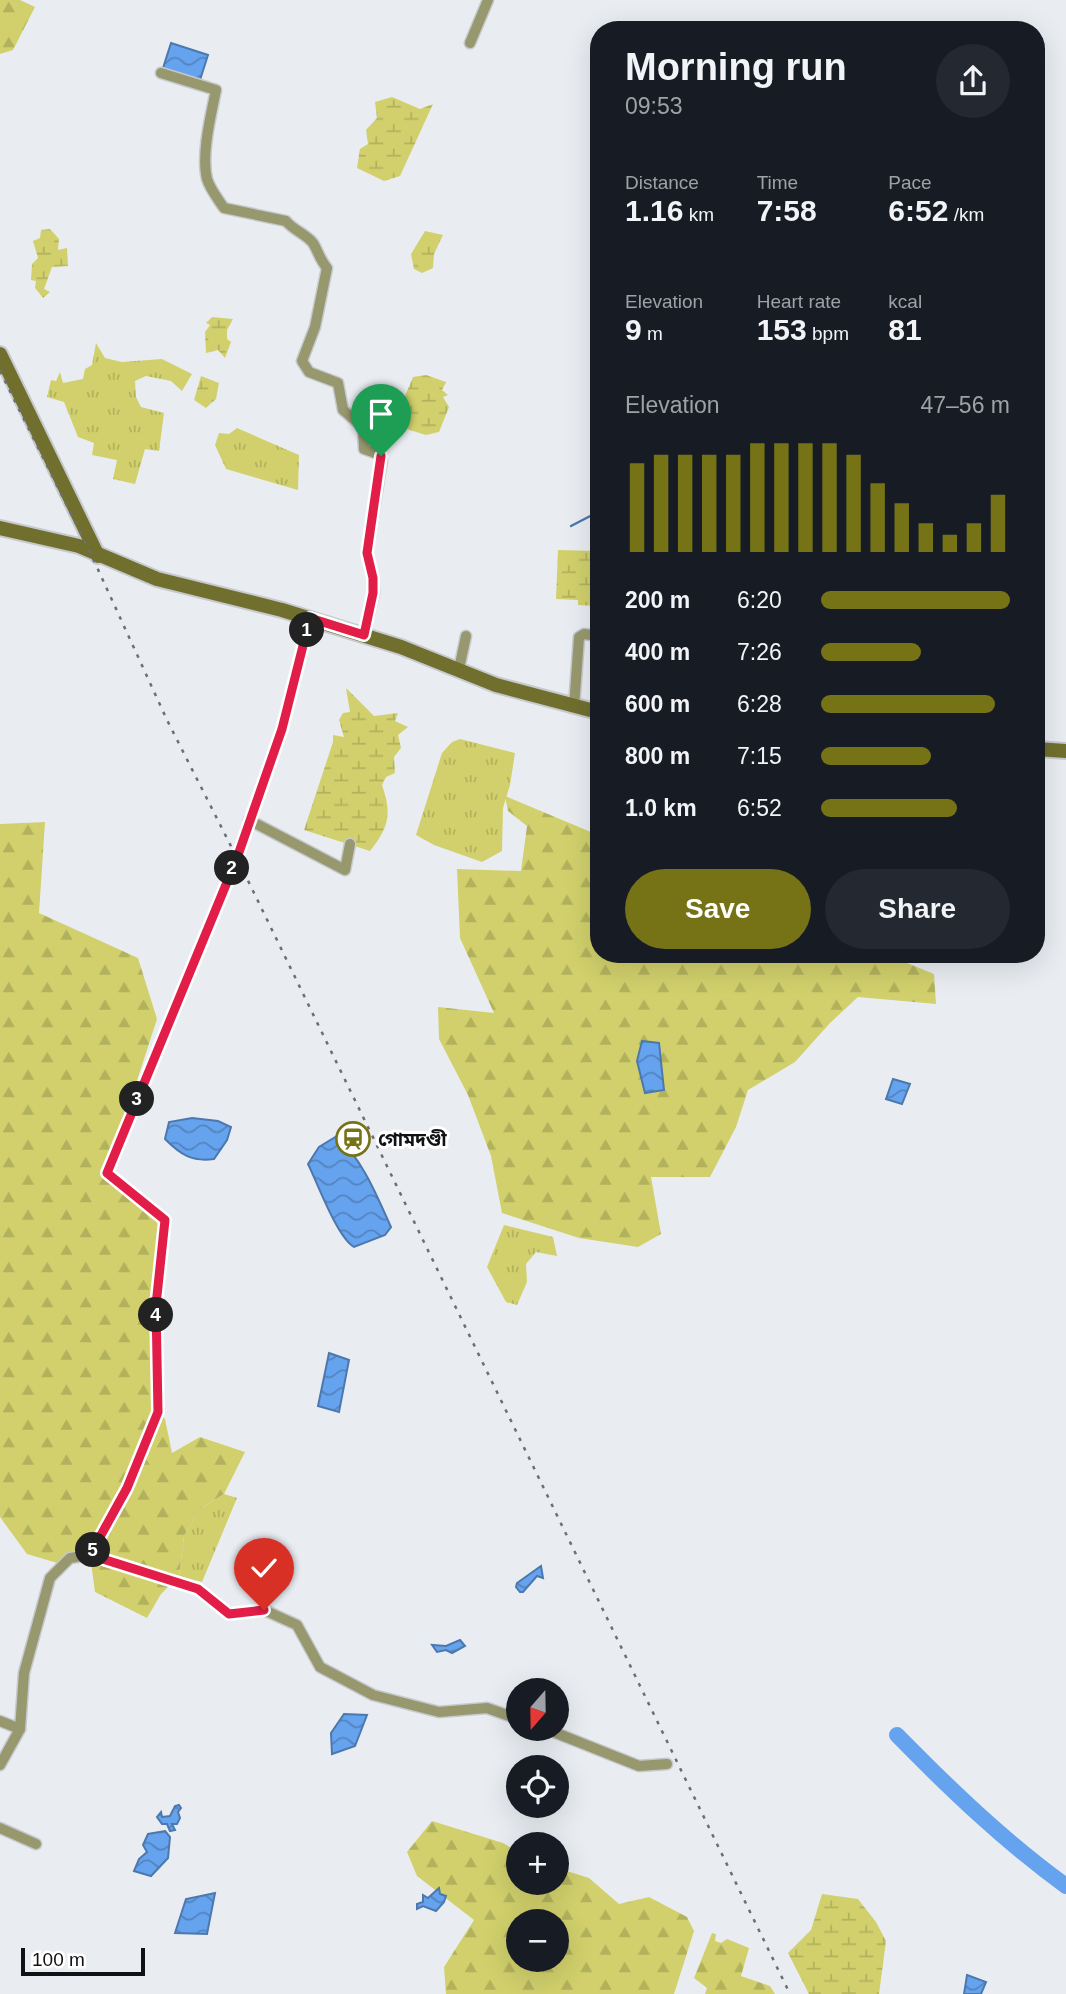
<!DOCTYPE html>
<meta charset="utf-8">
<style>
body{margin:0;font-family:Arial,"Noto Sans Bengali",sans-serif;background:#242831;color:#f1f3f6;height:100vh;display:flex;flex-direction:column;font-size:26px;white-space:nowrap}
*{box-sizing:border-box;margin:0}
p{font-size:23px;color:#9ea1a6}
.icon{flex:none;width:38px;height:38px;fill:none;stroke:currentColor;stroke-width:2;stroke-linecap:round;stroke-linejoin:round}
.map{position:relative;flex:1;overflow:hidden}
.sheet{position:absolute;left:590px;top:21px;width:455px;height:942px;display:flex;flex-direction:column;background:#171b24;border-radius:28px;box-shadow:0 7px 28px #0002}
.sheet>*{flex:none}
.needle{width:46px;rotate:200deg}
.fabs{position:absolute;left:506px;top:1678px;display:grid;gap:14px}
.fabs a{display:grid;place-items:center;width:63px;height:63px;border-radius:50%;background:#171b24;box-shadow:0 7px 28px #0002;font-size:35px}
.scale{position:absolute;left:21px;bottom:18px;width:124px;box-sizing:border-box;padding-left:7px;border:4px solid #111214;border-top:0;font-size:19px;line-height:24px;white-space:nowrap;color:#111214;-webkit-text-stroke:5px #fff;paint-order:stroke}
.pin{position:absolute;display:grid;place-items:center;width:60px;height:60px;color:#fff;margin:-72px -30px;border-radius:50% 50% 50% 0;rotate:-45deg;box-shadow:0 0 7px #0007}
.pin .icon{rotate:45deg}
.km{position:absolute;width:35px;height:35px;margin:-18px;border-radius:50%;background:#222;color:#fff;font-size:19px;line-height:35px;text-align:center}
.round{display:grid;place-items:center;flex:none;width:74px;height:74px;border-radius:37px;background:#242831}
.summary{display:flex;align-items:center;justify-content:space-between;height:119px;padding:0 35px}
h1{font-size:38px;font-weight:700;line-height:52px}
.metrics{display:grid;grid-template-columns:repeat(3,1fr);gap:10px;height:119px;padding:7px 35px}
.metrics div{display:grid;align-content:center}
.metrics b{font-size:30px;font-weight:700}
.metrics small{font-size:19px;font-weight:400}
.metrics p{font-size:19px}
.chart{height:196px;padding:14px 35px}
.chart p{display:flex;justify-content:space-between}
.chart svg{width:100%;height:126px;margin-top:7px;stroke:#767317;stroke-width:6}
.action{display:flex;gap:14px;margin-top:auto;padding:14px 35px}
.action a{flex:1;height:80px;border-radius:42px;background:#767317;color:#fff;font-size:28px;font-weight:700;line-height:80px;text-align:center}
.action a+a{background:#242831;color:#f1f3f6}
ul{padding:0 35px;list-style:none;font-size:23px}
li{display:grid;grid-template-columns:112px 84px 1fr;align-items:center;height:52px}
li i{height:18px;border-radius:9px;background:#767317}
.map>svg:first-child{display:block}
</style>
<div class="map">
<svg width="1066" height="1994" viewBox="0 0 1066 1994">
<defs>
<pattern id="grass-tufts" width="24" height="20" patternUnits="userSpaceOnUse" patternTransform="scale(1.75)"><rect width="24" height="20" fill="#d1d06c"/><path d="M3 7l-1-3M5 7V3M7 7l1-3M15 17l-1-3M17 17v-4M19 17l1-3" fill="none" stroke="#b2b25d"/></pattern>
<pattern id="forest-firs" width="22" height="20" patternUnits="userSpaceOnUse" patternTransform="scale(1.75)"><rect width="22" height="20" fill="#d1d06c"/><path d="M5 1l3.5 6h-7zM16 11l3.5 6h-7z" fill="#b2b25d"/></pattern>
<pattern id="wetland-marsh" width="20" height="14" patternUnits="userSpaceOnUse" patternTransform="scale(1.75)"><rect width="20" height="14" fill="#d1d06c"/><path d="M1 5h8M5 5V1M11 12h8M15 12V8" fill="none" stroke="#b2b25d"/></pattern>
<pattern id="water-waves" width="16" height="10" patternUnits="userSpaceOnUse" patternTransform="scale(1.75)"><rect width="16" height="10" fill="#66a3ee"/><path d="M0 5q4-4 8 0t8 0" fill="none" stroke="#5383c0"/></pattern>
</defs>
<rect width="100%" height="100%" fill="#e9edf2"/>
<!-- grass -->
<g fill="url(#grass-tufts)">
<polygon points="96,343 105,358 122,362 162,359 192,374 182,391 171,381 146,376 135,381 136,397 141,407 164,413 159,451 145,449 135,484 113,479 117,460 92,455 94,443 78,437 64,402 47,397 51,380 56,381 60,372 63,383 83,379 85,369 92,365"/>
<polygon points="237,428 299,455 298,490 226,469 215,445 219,433 229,434"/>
<polygon points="460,739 515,753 510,785 503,808 502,851 482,862 434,845 416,835 442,753 452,742"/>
<polygon points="504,1225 553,1237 557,1256 536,1252 526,1264 527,1282 517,1305 506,1302 487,1267"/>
<polygon points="224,1494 237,1498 202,1582 179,1576 184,1536 200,1509"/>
</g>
<!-- forest -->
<g fill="url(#forest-firs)" fill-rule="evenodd">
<polygon points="0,0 20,0 35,7 13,50 0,54"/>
<polygon points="505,796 598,835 598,954 885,954 934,974 936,1004 858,997 830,1023 795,1062 748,1090 736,1127 710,1177 651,1177 661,1234 638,1247 579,1238 502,1213 491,1156 468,1095 439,1039 438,1007 494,1013 460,938 457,869 521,871 527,826 508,811"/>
<polygon points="45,822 39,913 138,958 157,1019 107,1173 165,1220 158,1412 165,1419 172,1453 200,1437 245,1452 224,1494 200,1509 184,1536 179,1576 161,1594 147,1618 95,1592 90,1555 64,1565 27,1554 0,1517 0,824"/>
<path d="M432 1821 503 1843 518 1852V1883H556L557 1868 589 1878 619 1904 649 1897 687 1917 694 1931 674 1994H446L444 1967 474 1920 417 1876 407 1852ZM518 1922H556V1960H518Z"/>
<polygon points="712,1933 716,1934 715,1941 721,1943 727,1939 749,1948 741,1976 770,1986 775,1994 705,1994 707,1988 694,1978"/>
</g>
<!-- wetland -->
<g fill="url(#wetland-marsh)">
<polygon points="392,97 420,109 433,104 400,176 384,181 357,168 360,149 368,144 366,130 377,118 375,102"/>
<polygon points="50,229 59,239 58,250 67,248 68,266 52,267 44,289 50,292 43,298 35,288 36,281 31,280 32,264 38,258 33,241 40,238 41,230"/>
<polygon points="425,231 443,235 434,254 433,268 422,273 414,269 411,254"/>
<polygon points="212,317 233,319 227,330 227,339 231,342 225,358 218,350 206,353 205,332 210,325 206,323"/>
<polygon points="426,375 446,382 442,390 448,395 443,397 449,407 439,432 426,435 400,427 408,404 405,396 413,377"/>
<polygon points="201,376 219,383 216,399 206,408 194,400"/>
<polygon points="558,550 598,551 597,606 578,605 578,600 556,599"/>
<path d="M346 688 374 716 398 713 395 721 408 727 398 735 401 748 394 757 395 773 386 777 382 785C392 814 389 827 370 851L304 830 333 742V735L344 737 339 720 343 713 350 712Z"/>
<polygon points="822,1894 858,1899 876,1922 886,1941 879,1994 809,1994 788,1953 811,1930"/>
</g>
<!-- water -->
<g fill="url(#water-waves)" stroke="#4c78ad" stroke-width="2">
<polygon points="171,43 208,55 200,80 163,68"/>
<polygon points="642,1041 659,1043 664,1090 645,1093 637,1061"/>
<polygon points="893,1079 910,1084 902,1104 886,1099"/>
<path d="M192 1118 218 1121 231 1127 227 1140 214 1159C192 1162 181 1155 165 1139L169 1122Z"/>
<path d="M337 1136C363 1161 376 1194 391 1227L385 1235 354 1247C337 1237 318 1184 308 1164L319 1147Z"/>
<polygon points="329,1353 349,1360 339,1412 318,1406"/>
<polygon points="541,1566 543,1578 537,1576 523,1592 520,1592 516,1587 517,1583"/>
<polygon points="460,1640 465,1646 452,1653 446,1650 437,1652 432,1645 446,1646"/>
<polygon points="344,1714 367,1715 355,1746 332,1754 331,1733"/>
<polygon points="179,1805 181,1808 178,1812 180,1818 177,1824 172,1824 175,1830 170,1831 167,1824 162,1824 157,1817 161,1812 162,1817 170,1816 175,1806"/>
<polygon points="165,1831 170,1837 168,1858 151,1876 134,1871 139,1859 147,1852 143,1845 148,1834"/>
<polygon points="439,1888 440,1894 446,1896 444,1902 436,1911 423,1906 417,1909 417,1904 423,1902 423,1895 428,1898"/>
<polygon points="215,1893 207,1934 175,1933 186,1899"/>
<polygon points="967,1975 986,1982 981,1994 964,1994"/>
</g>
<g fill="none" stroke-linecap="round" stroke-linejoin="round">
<!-- stream -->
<polyline stroke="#4c78ad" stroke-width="2.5" points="571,526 598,512"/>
<!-- river -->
<path stroke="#66a3ee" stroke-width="16" d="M897 1735C950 1789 1004 1841 1066 1886"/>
<!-- minor casing -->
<g stroke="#c6cace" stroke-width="13">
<g id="minor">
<polyline points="470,43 488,0"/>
<path d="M161 73 216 90C211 115 201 154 207 179 210 189 218 199 224 208L286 221C293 230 306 234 313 243 318 251 320 260 327 268L315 327 302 361 309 372 338 383 343 410 363 427 364 449 378 454 382 460 367 553 373 578 374 593 364 635"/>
<polyline points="459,669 466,636"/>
<polyline points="574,707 579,637 584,634 598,636"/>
<polyline points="249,820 345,870 350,844"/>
<polyline points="90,1555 198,1589 229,1614 264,1610 297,1625 320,1667 373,1695 439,1712 487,1708 518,1719"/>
<polyline points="0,1721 20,1729"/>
<polyline points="546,1729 639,1766 667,1764"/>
<polyline points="0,1765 20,1729 24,1673 50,1578 70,1558 90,1555 127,1488 158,1412 156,1305 165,1220 107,1173 237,858 282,729 310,618"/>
<polyline points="0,1828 36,1844"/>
</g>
</g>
<!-- secondary casing -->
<g stroke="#c6cace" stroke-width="18">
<g id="secondary">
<polyline points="0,354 98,556"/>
<polyline points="0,528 79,546 157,579 282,610 401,647 496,685 598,712"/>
<polyline points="1036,749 1066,751"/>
</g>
</g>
<!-- minor -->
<use href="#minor" stroke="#98986f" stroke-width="10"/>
<!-- secondary -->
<use href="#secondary" stroke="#716f2e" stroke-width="14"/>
<!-- rail -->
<polyline stroke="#6c6e72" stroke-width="2.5" stroke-dasharray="3.5 7" stroke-linecap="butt" points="0,371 90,552 167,720 237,858 790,1994"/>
</g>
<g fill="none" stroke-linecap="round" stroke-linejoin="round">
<!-- route casing -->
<g stroke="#fff" stroke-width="14">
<polyline id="route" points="264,1610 229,1614 198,1589 90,1555 127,1488 158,1412 156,1305 165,1220 107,1173 237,858 282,729 310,618 364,635 373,593 373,578 367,553 381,456"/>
</g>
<!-- route -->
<use href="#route" stroke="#e11d48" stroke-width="9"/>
</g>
<!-- icons -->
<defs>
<g id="station-ring" transform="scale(1.75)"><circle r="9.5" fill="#fff" stroke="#767317" stroke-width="1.5"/><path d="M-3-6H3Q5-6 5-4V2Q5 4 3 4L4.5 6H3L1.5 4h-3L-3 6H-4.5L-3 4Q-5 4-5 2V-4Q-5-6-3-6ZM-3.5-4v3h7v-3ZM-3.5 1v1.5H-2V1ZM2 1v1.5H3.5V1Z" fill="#767317"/></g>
</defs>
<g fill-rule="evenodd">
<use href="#station-ring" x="353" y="1139"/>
</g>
<g text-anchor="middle" stroke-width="6" stroke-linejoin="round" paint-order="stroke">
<!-- poi labels -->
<g font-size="19" font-weight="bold" fill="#111214" stroke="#fff" text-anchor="start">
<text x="378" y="1146">গোমদণ্ডী</text>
</g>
</g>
</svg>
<div class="fabs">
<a><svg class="needle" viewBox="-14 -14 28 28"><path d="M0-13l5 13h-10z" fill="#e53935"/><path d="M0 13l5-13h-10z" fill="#9ea1a6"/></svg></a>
<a><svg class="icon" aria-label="locate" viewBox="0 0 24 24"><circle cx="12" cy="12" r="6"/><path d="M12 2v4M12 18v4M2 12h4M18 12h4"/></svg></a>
<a>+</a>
<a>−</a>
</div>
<div class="scale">100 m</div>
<div class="pin" style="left:381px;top:456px;background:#1e9e55"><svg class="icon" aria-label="arrive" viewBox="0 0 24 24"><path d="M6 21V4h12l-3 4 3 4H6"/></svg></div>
<div class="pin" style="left:264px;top:1610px;background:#d93025"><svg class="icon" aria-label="check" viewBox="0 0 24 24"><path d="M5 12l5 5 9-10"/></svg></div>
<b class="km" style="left:307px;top:630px">1</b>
<b class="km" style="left:232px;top:868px">2</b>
<b class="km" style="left:137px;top:1099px">3</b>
<b class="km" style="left:156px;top:1315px">4</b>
<b class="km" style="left:93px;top:1550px">5</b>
<section class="sheet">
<div class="summary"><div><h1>Morning run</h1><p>09:53</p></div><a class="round"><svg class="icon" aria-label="share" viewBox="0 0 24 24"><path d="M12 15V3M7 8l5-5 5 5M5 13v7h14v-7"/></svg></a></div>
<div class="metrics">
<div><p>Distance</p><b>1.16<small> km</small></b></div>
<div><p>Time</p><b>7:58</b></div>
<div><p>Pace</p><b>6:52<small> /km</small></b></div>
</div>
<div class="metrics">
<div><p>Elevation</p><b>9<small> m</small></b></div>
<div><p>Heart rate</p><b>153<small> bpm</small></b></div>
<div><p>kcal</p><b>81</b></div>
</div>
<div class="chart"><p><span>Elevation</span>47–56 m</p>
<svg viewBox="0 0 160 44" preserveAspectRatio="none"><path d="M5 44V13M15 44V10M25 44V10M35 44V10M45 44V10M55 44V6M65 44V6M75 44V6M85 44V6M95 44V10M105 44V20M115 44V27M125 44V34M135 44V38M145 44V34M155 44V24"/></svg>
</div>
<ul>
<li><b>200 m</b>6:20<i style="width:100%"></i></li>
<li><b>400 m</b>7:26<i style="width:53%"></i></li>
<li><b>600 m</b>6:28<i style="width:92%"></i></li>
<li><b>800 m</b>7:15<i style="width:58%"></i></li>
<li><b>1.0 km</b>6:52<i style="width:72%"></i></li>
</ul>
<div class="action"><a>Save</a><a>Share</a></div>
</section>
</div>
